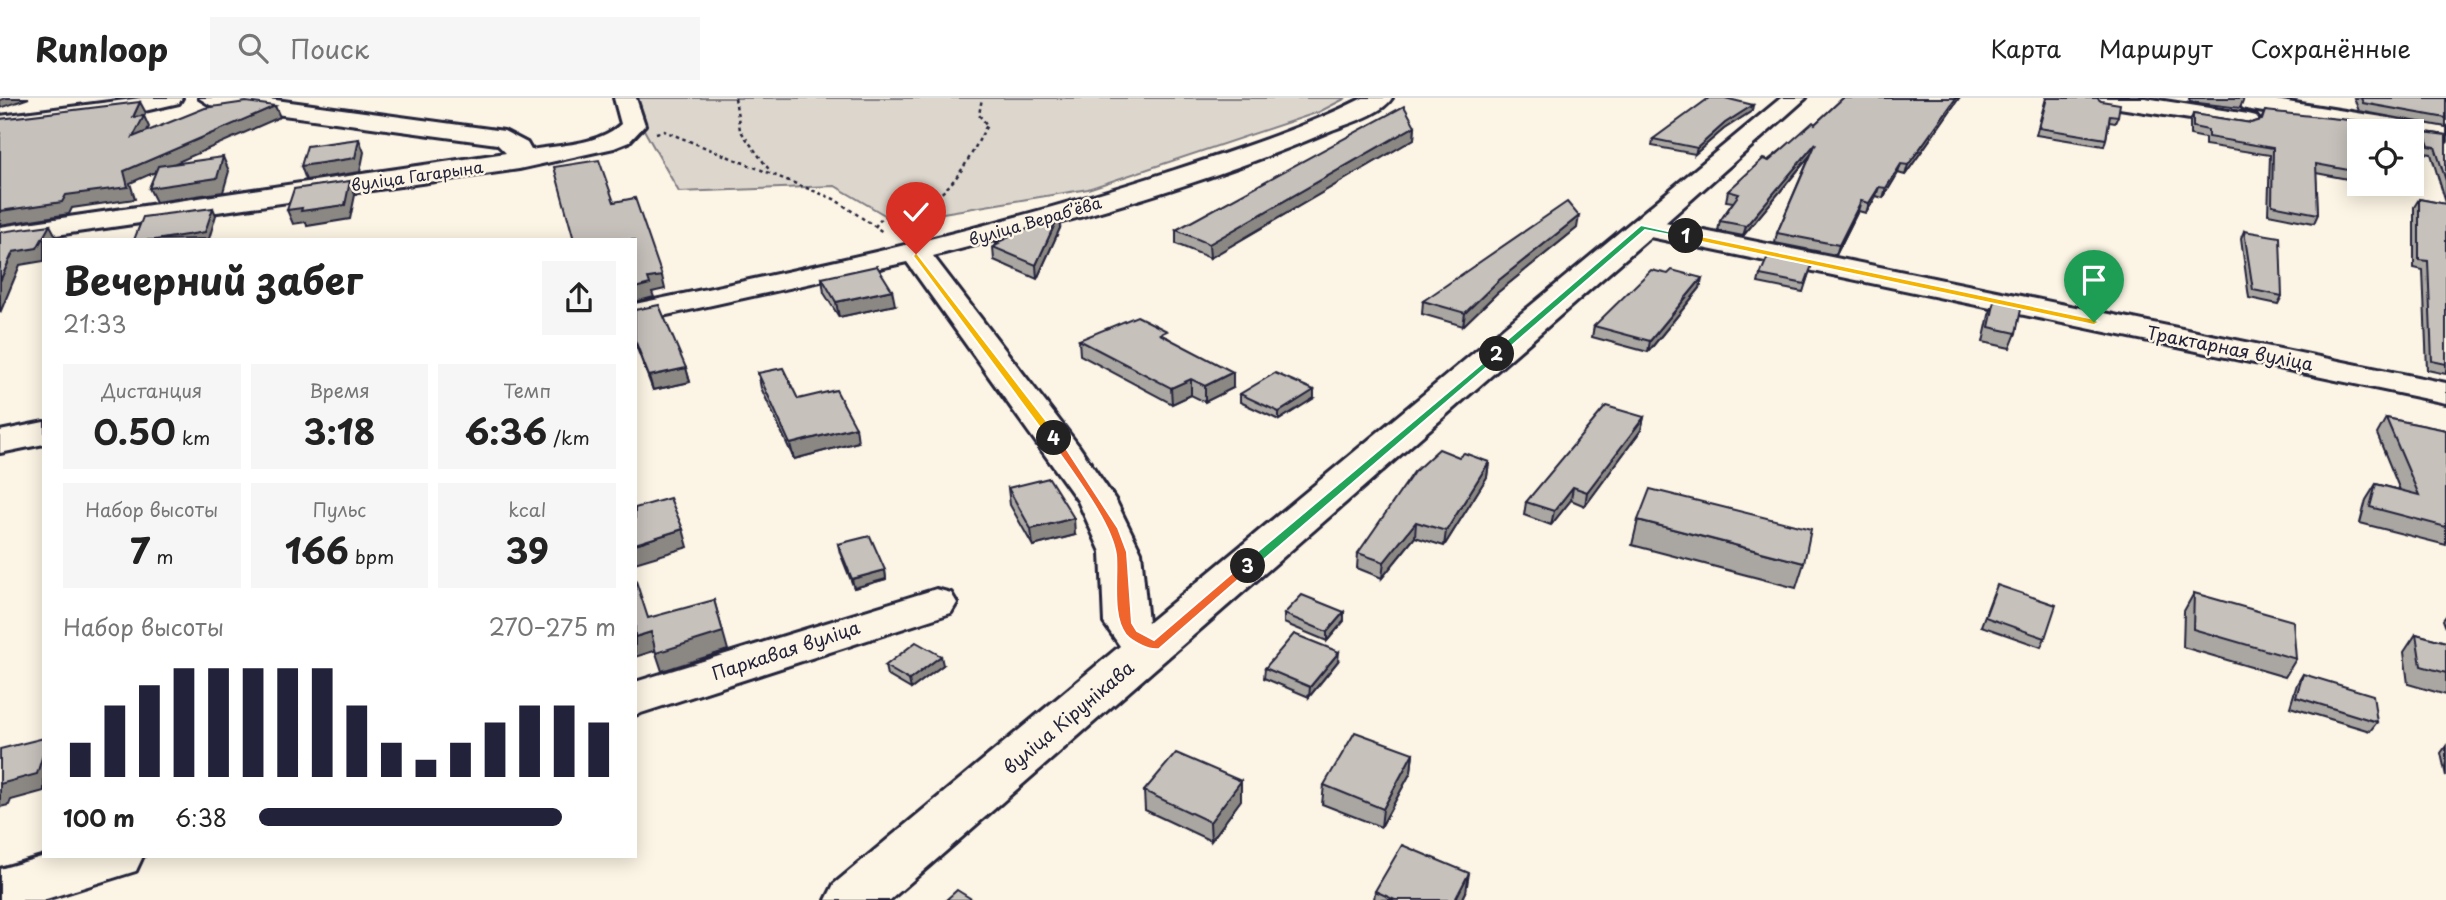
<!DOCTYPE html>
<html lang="ru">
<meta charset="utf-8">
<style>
body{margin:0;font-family:"Playpen Sans",sans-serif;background:#f6f6f6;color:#222;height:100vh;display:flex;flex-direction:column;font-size:26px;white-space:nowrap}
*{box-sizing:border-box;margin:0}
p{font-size:23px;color:#767676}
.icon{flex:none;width:38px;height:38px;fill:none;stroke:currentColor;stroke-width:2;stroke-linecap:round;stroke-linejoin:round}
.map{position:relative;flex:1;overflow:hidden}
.details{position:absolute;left:42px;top:140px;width:595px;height:620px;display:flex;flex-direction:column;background:#fff;border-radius:0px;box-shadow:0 4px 18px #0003}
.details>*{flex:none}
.controls{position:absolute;left:2347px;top:21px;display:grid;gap:14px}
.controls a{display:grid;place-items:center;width:77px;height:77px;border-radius:0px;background:#fff;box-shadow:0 4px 18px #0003;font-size:35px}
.pin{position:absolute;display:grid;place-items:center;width:60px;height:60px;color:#fff;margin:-72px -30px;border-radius:50% 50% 50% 0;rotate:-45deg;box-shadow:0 0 7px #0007}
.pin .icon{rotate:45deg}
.km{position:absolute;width:35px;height:35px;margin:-18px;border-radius:50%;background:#222;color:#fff;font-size:19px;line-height:35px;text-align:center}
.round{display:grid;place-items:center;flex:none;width:74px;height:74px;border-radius:0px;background:#f6f6f6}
.headline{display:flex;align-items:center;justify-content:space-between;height:119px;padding:0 21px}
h1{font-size:38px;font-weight:700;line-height:52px}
.metrics{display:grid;grid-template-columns:repeat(3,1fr);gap:10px;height:119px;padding:7px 21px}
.metrics div{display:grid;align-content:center;border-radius:0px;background:#f6f6f6;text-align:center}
.metrics b{font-size:35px;font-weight:700}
.metrics small{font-size:19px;font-weight:400}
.metrics p{font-size:19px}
.chart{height:196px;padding:14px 21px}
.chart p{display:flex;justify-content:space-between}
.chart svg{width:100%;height:126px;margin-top:7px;stroke:#22223b;stroke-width:6}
ul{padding:0 21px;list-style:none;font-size:23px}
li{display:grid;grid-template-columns:112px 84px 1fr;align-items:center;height:52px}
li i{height:18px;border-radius:9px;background:#22223b}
header{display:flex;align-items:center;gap:42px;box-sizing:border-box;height:98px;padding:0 35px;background:#fff;border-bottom:2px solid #e0e0e0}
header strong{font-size:33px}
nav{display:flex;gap:38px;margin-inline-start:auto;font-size:24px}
.search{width:490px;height:63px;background:#f6f6f6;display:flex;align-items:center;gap:18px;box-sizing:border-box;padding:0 24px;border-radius:0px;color:#767676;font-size:26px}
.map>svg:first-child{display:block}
</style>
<header>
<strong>Runloop</strong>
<div class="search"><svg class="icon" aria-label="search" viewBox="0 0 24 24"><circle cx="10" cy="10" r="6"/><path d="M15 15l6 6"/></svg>Поиск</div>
<nav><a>Карта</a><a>Маршрут</a><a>Сохранённые</a></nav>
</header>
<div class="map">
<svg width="2446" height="802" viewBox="0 0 2446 802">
<rect width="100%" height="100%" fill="#fcf5e5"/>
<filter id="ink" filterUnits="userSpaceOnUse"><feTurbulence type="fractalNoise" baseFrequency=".0143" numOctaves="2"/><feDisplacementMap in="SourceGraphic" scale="14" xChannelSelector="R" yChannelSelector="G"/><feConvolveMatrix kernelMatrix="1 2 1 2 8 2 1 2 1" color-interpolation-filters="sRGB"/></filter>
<g filter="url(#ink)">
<!-- green -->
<polygon fill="#dcd6cc" stroke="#7f7c84" stroke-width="2" points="634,0 1346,0 1319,14 1088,91 895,123 835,88 679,94 643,30"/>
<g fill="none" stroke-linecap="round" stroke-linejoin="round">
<!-- minor casing -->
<g stroke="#22223b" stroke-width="6">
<g id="minor">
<polygon points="141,0 182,0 179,5 127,17 0,32 0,18"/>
<path d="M199 0H261L504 33 527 45 531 52C560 47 598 47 621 26L614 0H636L645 27 629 44 614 50 519 71 0 145V129L506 55 497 46 210 7Z"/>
<path d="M1363 0H1392C1382 16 1350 25 1332 32 1204 87 1067 124 933 158L1078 347 1116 403 1141 454 1148 525 1781 0H1806L1665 125 2446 285V305L1650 139 890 802H826L834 786 1120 548 1104 525 1101 454 1078 403 907 164 635 224V206C814 169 992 131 1165 75 1232 53 1300 32 1363 0Z"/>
<polygon points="2089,0 2145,0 2248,16 2256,18 2260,23 2256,28 2248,30 2100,7"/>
<polygon points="2243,0 2263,0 2446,29 2446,43 2412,38 2412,33 2384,33 2251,12 2243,10 2239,5"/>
<polygon points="44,324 44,346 0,355 0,333"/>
<polygon points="936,491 951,495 957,505 951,515 635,617 635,584"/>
<polygon points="45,758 143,758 136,773 43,802 0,802 0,771"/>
</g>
</g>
<!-- path -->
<g stroke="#22223b" stroke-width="2.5" stroke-dasharray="3.5 3.5" stroke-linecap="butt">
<polyline points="735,0 740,32 770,73"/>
<polyline points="656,35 664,33 834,101 883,134"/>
<path d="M875 129C884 112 904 118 919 110 955 92 969 61 987 27L979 17 982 0"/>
</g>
<!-- minor -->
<use href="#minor" fill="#fcf5e5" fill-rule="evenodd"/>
</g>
<!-- wall -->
<g fill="#aaa6a1" stroke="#22223b" stroke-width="2">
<polygon points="1843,0 1959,0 1905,77 1898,75 1883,100 1876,98 1866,115 1858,113 1836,157 1775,145 1777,135 1810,58 1743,138 1718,133 1720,123 1733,104 1726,103 1728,93 1815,26"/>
<polygon points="2046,0 2097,0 2118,18 2115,25 2109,24 2106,41 2104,48 2036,37"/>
<polygon points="2189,0 2244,0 2240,10 2190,4"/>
<polygon points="2354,0 2446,0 2446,29 2359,13"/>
<polygon points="1752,13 1724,31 1695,56 1652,48 1653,41"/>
<polygon points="2265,13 2359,35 2359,80 2358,83 2316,75 2318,116 2314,125 2268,116 2270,57 2205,47 2205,40 2190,37 2190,24 2193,16 2251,25 2261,22"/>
<polygon points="2371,25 2446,37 2446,105 2431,56 2425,55 2421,45 2412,43 2412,33 2367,33"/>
<polygon points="1415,28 1414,41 1210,160 1176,146 1176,132"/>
<polygon points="2419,101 2446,106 2446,276 2427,272 2423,172 2414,170 2414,109"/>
<polygon points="1060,130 1037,181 994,162 993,149 996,148 996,145"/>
<polygon points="1577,130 1497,195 1463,228 1422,216 1423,203"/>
<polygon points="2244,133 2282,198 2278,206 2249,200 2241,140"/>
<polygon points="1809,175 1803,194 1758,185 1760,177"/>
<polygon points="1668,176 1702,180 1700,190 1648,254 1592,239 1594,228"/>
<polygon points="822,180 895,207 839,219 824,195"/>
<polygon points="1995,202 2016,235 2010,250 1983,244 1989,217"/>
<polygon points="635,212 686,270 690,284 653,292 635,245"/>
<polygon points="1167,239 1233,290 1205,304 1191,297 1172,306 1080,257 1079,242"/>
<polygon points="758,275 798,301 858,344 794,361 761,290"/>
<polygon points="1240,296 1314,300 1279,322 1240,304"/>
<polygon points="1644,319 1641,332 1585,408 1571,402 1551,427 1524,417 1526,404"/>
<polygon points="2386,320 2446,332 2446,447 2360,425 2366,402 2376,386 2400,392 2377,336"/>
<polygon points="1459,359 1489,364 1487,379 1444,448 1415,439 1382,480 1357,470 1358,455"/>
<polygon points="1008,390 1075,437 1033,448 1010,407"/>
<polygon points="1638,422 1804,465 1796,490 1632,447"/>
<polygon points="838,446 885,472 886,481 854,490 840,455"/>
<polygon points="2194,495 2296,561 2285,579 2183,549 2184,513"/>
<polygon points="1993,496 2045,540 2041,549 1981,528"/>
<polygon points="1344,514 1344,523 1327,543 1284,525 1284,516"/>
<polygon points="2446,518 2446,530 2443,522"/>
<polygon points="2416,536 2446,544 2446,597 2408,586 2404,554"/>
<polygon points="1338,563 1309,599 1264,580 1265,570"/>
<polygon points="943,567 911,591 887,577 885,568"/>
<polygon points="2303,576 2377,624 2370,633 2290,609 2297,586"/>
<polygon points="2446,648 2446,678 2441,655"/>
<polygon points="1413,655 1411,674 1381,729 1322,706 1324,687"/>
<polygon points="1241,683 1241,702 1211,743 1145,712 1144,693"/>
<polygon points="1375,793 1466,794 1462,802 1374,802"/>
</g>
<!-- shaded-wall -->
<g fill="#8b8783" stroke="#22223b" stroke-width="2">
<polygon points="6,0 29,0 0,10 0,2"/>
<polygon points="1956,0 1959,0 1905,77 1908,67"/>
<polygon points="140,4 146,15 144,18 149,29 138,50 133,39 133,19"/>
<polygon points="1753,7 1752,13 1724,31 1695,56 1697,50 1725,25"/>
<polygon points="275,8 280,19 130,85 135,101 72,110 69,116 0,127 0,113 124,73"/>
<polygon points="1415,28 1414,41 1210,160 1209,146"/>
<polygon points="359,41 364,54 360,74 306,82 301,68"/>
<polygon points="1816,45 1813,54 1743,138 1746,128"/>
<polygon points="223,59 229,73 223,94 156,104 149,90"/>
<polygon points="1901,66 1898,75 1883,100 1886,90"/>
<polygon points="350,83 355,97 350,121 307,128 306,124 293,126 287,112"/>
<polygon points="1879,89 1876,98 1866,115 1869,105"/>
<polygon points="1861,103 1858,113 1836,157 1839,147"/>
<polygon points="213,110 216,117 209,141 155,142"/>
<polygon points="1059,117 1060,130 1037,181 1036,167"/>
<polygon points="1579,118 1577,130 1497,195 1463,228 1465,215 1499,182"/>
<polygon points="50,127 57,140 56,142 44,142 44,163 20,167 0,215 0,183 13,154"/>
<polygon points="662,178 665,191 652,194 654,199 635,204 635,190 648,180"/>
<polygon points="1702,180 1700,190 1648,254 1650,243"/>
<polygon points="892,192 895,207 839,219 836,204"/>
<polygon points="686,270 690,284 653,292 649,278"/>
<polygon points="1233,274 1233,290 1205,304 1205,288"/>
<polygon points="1191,281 1191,297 1172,306 1171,290"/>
<polygon points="1314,292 1314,300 1279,322 1279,314"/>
<polygon points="1644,319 1641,332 1585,408 1587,394"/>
<polygon points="856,329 858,344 794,361 790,346"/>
<polygon points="1489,364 1487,379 1444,448 1446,433"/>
<polygon points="1573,389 1571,402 1551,427 1554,413"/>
<polygon points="1074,420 1075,437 1033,448 1031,431"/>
<polygon points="1416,424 1415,439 1382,480 1384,464"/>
<polygon points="683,431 688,449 635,465 635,446"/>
<polygon points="885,472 886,481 854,490 852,481"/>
<polygon points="714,502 728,552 662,573 656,555"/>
<polygon points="1344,514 1344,523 1327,543 1327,534"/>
<polygon points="651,534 657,552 635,559 635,539"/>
<polygon points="1339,554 1338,563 1309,599 1310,589"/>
<polygon points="941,558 943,567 911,591 909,582"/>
<polygon points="44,653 44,693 11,702 9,707 0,709 0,686"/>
<polygon points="1413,655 1411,674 1381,729 1383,711"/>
<polygon points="1241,683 1241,702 1211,743 1210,724"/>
<polygon points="1469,775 1466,794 1462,802 1455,802"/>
</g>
<!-- building -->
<g fill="#c6c1bb" stroke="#22223b" stroke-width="2">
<polygon points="1709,0 1725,0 1753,7 1725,25 1697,50 1653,41"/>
<polygon points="1843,0 1956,0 1908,67 1901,66 1886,90 1879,89 1869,105 1861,103 1839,147 1777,135 1816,45 1746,128 1720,123 1739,96 1728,93 1763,61 1769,63 1813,24 1815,26"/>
<polygon points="2047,0 2097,0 2101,3 2120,6 2118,18 2110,17 2106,41 2039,30"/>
<polygon points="2361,0 2446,0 2446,20 2363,5"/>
<polygon points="140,4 133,19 144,18 133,39 205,10 246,4 275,8 124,73 128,89 66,97 62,104 0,113 0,21"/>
<polygon points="1404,8 1415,28 1209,146 1176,132"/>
<polygon points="2265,13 2358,23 2359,74 2316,66 2318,116 2272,107 2273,50 2208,39 2208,32 2193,29 2193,16 2251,25 2262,22"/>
<polygon points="2371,25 2413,28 2416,33 2446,37 2446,83 2435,49 2429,48 2425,37 2412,35 2412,33 2398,33 2373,29"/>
<polygon points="359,41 355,60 301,68 307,48"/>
<polygon points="223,59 217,80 149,90 158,68"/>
<polygon points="599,62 614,104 635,100 662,178 648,180 650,186 635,190 635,142 574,142 554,69"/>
<polygon points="350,83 345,107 301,113 302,110 287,112 294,91"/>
<polygon points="2419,101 2446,106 2446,266 2432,263 2428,163 2419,162"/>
<polygon points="1567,104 1579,118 1499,182 1465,215 1423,203"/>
<polygon points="213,110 205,134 155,142 134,142 143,119"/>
<polygon points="1059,117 1036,167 993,149 999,146 996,145"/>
<polygon points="50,127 37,150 13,154 0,183 0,134"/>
<polygon points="2244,133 2280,139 2282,198 2253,192"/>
<polygon points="1768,158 1812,167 1805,186 1760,177"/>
<polygon points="877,168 892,192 836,204 822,180"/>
<polygon points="1651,172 1668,176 1672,172 1702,180 1650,243 1594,228"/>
<polygon points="1995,202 2022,207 2016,235 1989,229"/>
<polygon points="659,207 686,270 649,278 635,242 635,212"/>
<polygon points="1137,218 1167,233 1160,236 1233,274 1205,288 1191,281 1171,290 1079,242"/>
<polygon points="783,270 798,301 836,292 856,329 790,346 758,275"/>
<polygon points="1275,275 1314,292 1279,314 1240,296"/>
<polygon points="1606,308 1644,319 1587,394 1573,389 1554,413 1526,404"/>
<polygon points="2386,320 2446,332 2446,429 2370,409 2376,386 2419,397"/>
<polygon points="1439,351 1459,359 1464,355 1489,364 1446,433 1416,424 1384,464 1358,455 1414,374"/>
<polygon points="1049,380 1074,420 1031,431 1008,390"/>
<polygon points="1650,391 1811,431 1804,465 1638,422"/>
<polygon points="670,400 683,431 635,446 635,410"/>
<polygon points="870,438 885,472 852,481 838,446"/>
<polygon points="635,480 648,520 714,502 723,534 656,555 651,534 635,539"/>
<polygon points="1997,487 2056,507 2045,540 1985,519"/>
<polygon points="2194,495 2293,523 2296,561 2193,531"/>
<polygon points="1302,497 1344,514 1327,534 1284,516"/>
<polygon points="1294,536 1339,554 1310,589 1265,570"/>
<polygon points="2416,536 2446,544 2446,575 2421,568"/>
<polygon points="916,544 941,558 909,582 885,568"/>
<polygon points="2303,576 2373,597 2377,624 2296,599"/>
<polygon points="1355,634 1413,655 1383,711 1324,687"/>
<polygon points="44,640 44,653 37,676 0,686 0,651"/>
<polygon points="1176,655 1241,683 1210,724 1144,693"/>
<polygon points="1402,747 1469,775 1455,802 1395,802 1375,793"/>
<polygon points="957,792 973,802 946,802"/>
</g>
</g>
<!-- split-1 -->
<polygon fill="#f5b400" stroke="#fff" stroke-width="2" points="1686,135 2094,221 2099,224 2094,227 1683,140"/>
<!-- split-2 -->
<polygon fill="#22a559" stroke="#fff" stroke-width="2" points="1641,127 1690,138 1686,140 1645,132 1500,258 1493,258 1493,254"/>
<!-- split-3 -->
<polygon fill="#22a559" stroke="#fff" stroke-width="2" points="1497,253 1500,258 1253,471 1244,471 1244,465"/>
<!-- split-4 -->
<path fill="#f0652b" stroke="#fff" stroke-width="2" d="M1050 338H1058L1118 430 1127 454 1132 525 1137 533 1154 542 1244 465 1254 468 1159 551C1150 553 1132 544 1126 537 1111 518 1118 480 1116 457 1111 422 1069 371 1049 340Z"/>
<!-- split-5 -->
<polygon fill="#f5b400" stroke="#fff" stroke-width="2" points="916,154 1058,338 1058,343 1050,343 913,158"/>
<g text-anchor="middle" stroke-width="5" stroke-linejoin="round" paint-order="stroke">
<!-- far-street labels -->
<g font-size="16" fill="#22223b" stroke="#fcf5e5">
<text transform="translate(417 78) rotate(-8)" y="6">вуліца Гагарына</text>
<text transform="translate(1035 123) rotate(-16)" y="6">вуліца Верабʼёва</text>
</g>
<!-- street labels -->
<g font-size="18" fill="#22223b" stroke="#fcf5e5">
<text transform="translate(2230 251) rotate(11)" y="6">Трактарная вуліца</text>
<text transform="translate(786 553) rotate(-18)" y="6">Паркавая вуліца</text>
<text transform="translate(1069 620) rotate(-40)" y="6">вуліца Кірунікава</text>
</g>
</g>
</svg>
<div class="controls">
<a><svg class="icon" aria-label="locate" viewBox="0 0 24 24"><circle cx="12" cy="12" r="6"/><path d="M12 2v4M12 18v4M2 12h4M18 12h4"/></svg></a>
</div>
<div class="pin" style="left:2094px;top:224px;background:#1e9e55"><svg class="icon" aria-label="arrive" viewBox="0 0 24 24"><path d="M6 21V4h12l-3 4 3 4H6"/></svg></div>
<div class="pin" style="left:916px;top:156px;background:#d93025"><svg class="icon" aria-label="check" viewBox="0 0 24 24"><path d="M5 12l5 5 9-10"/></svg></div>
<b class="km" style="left:1686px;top:138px">1</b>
<b class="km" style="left:1497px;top:256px">2</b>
<b class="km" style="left:1248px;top:468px">3</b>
<b class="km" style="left:1054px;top:340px">4</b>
<section class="details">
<div class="headline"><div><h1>Вечерний забег</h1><p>21:33</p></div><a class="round"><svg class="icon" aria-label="share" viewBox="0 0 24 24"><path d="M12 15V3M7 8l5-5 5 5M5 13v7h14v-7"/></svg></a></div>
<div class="metrics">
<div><p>Дистанция</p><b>0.50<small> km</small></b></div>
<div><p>Время</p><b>3:18</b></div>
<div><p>Темп</p><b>6:36<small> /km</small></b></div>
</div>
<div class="metrics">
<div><p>Набор высоты</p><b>7<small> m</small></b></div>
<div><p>Пульс</p><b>166<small> bpm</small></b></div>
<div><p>kcal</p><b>39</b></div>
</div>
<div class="chart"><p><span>Набор высоты</span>270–275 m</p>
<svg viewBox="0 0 160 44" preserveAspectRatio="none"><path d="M5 44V32M15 44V19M25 44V12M35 44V6M45 44V6M55 44V6M65 44V6M75 44V6M85 44V19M95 44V32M105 44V38M115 44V32M125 44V25M135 44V19M145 44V19M155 44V25"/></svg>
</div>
<ul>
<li><b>100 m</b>6:38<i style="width:85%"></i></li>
</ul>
</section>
</div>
